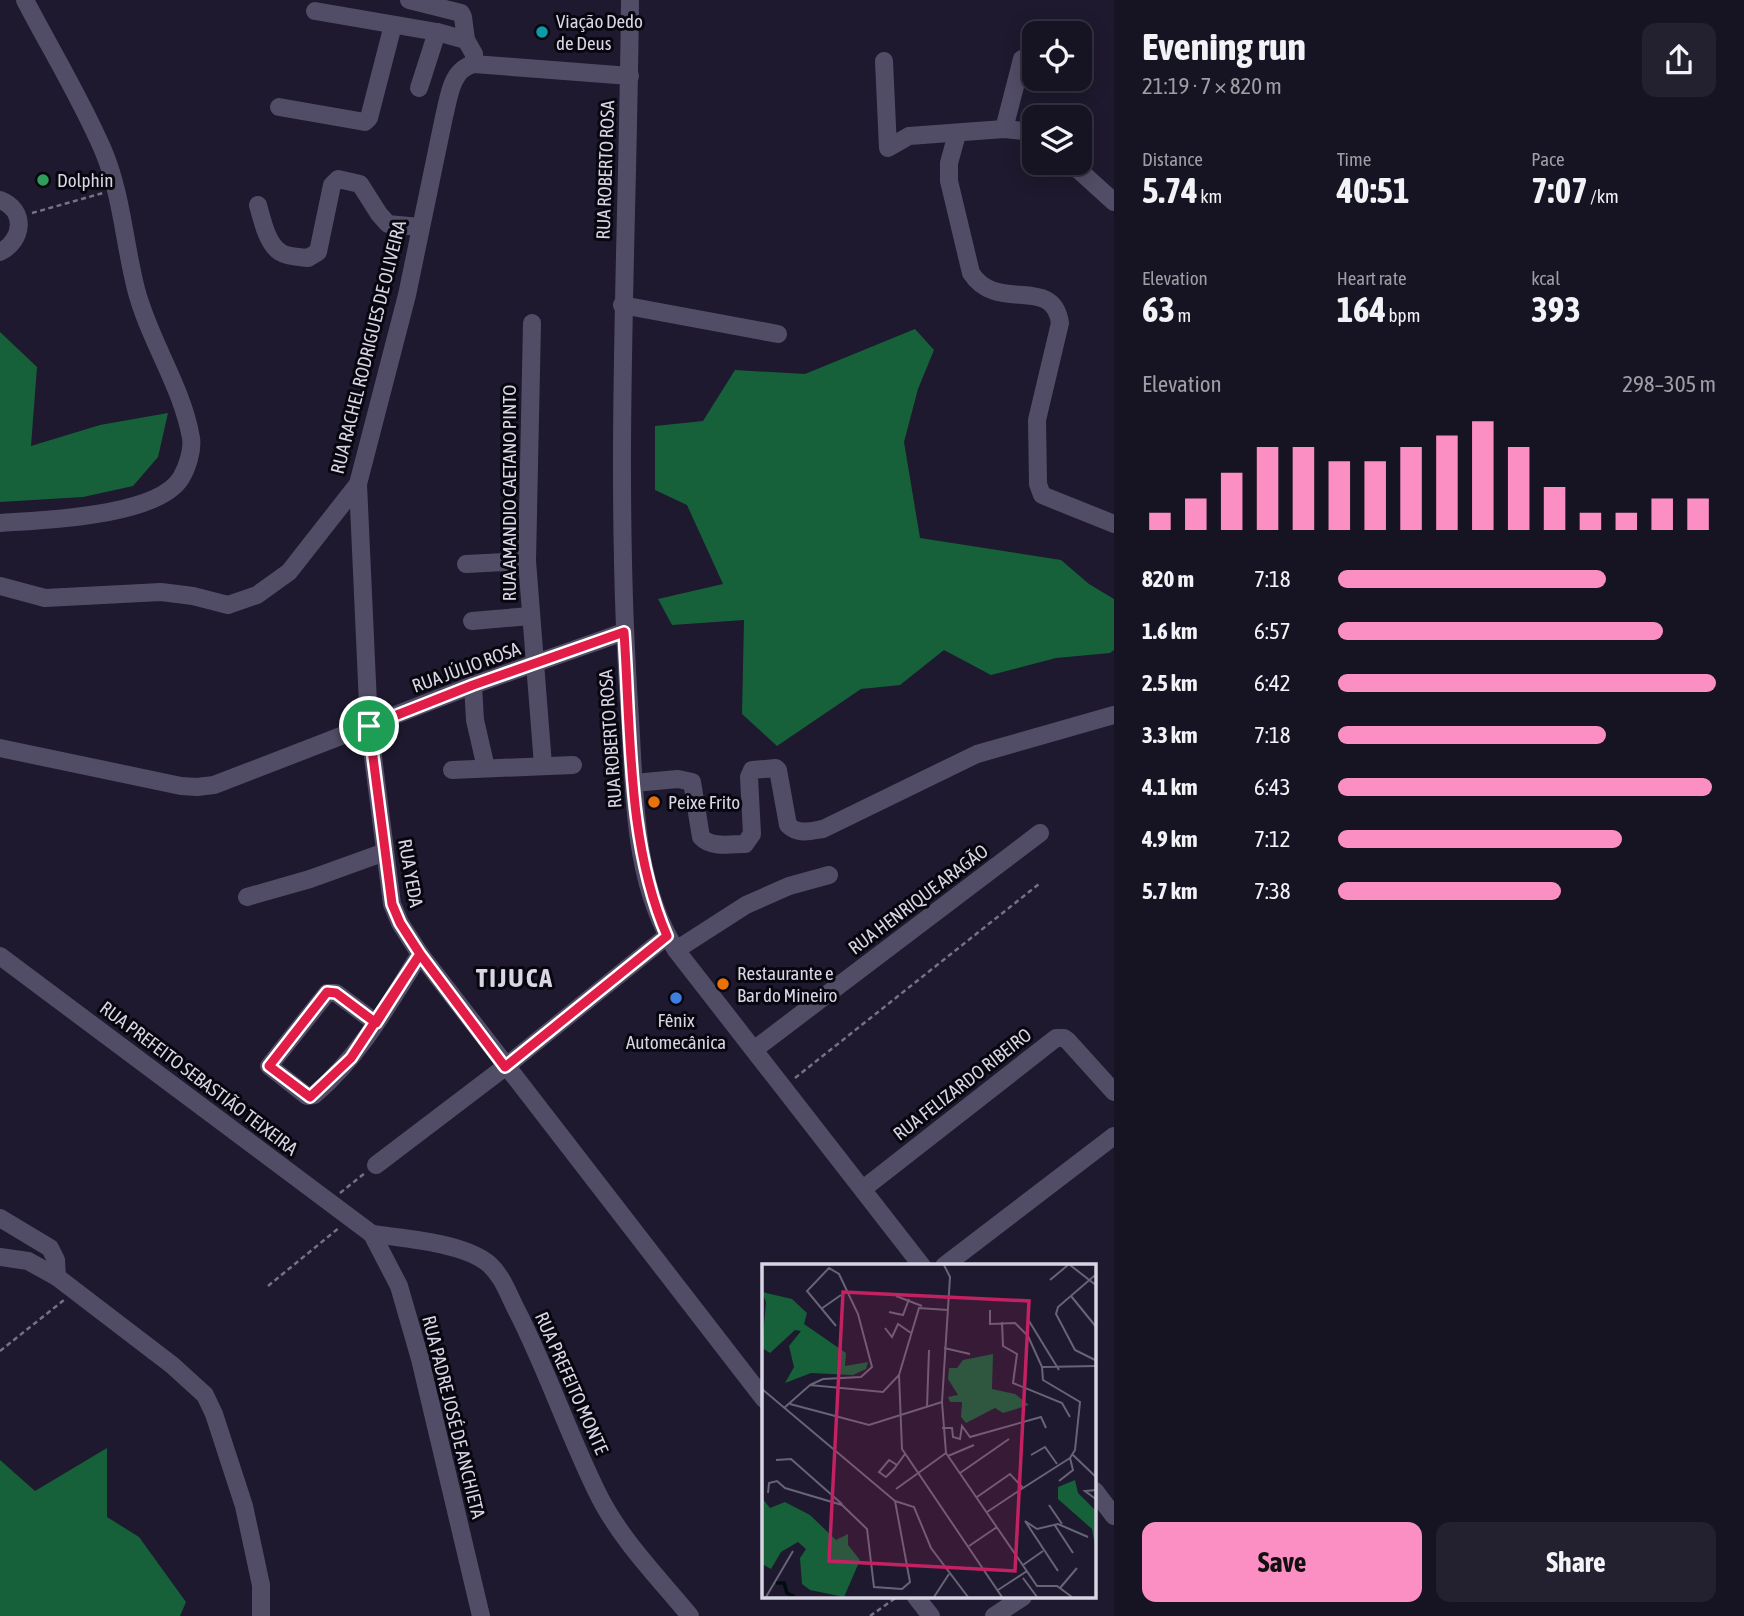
<!DOCTYPE html>
<meta charset="utf-8">
<style>
body{margin:0;font-family:"Asap Condensed",sans-serif;background:#23202f;color:#f1f3f6;height:100vh;display:flex;flex-direction:column;font-size:26px;white-space:nowrap}
*{box-sizing:border-box;margin:0}
p{font-size:23px;color:#9e9ea5}
.icon{flex:none;width:38px;height:38px;fill:none;stroke:currentColor;stroke-width:2;stroke-linecap:round;stroke-linejoin:round}
.map{position:relative;flex:1;overflow:hidden}
.drawer{display:flex;flex-direction:column;background:#161322;width:630px}
.drawer>*{flex:none}
.fabs{position:absolute;left:1022px;top:21px;display:grid;gap:14px}
.fabs a{display:grid;place-items:center;width:70px;height:70px;border-radius:14px;background:#161322;box-shadow:0 4px 18px #0003,0 0 0 2px #353240;font-size:35px}
.pin{position:absolute;display:grid;place-items:center;width:60px;height:60px;color:#fff;margin:-30px;border:4px solid #fff;border-radius:50%;box-shadow:0 2px 7px #0007}
.round{display:grid;place-items:center;flex:none;width:74px;height:74px;border-radius:14px;background:#23202f}
.head{display:flex;align-items:center;justify-content:space-between;height:119px;padding:0 28px}
h1{font-size:38px;font-weight:700;line-height:52px}
.figures{display:grid;grid-template-columns:repeat(3,1fr);gap:10px;height:119px;padding:7px 28px}
.figures div{display:grid;align-content:center}
.figures b{font-size:35px;font-weight:700}
.figures small{font-size:19px;font-weight:400}
.figures p{font-size:19px}
.chart{height:196px;padding:14px 28px}
.chart p{display:flex;justify-content:space-between}
.chart svg{width:100%;height:126px;margin-top:7px;stroke:#fb8fc4;stroke-width:6}
.action{display:flex;gap:14px;margin-top:auto;padding:14px 28px}
.action a{flex:1;height:80px;border-radius:14px;background:#fb8fc4;color:#111;font-size:28px;font-weight:700;line-height:80px;text-align:center}
.action a+a{background:#23202f;color:#f1f3f6}
ul{padding:0 28px;list-style:none;font-size:23px}
li{display:grid;grid-template-columns:112px 84px 1fr;align-items:center;height:52px}
li i{height:18px;border-radius:9px;background:#fb8fc4}
main{display:flex;flex:1;min-height:0}
.map>svg:first-child{display:block}
</style>
<main>
<div class="map">
<svg width="1114" height="1616" viewBox="0 0 1114 1616">
<rect width="100%" height="100%" fill="#1e192e"/>
<!-- forest -->
<g fill="#16613a">
<polygon points="915,329 934,350 918,389 904,442 920,538 1061,560 1089,584 1114,599 1114,650 1110,653 1056,658 991,675 944,650 900,685 861,689 777,746 742,714 744,620 672,625 658,599 723,584 687,505 655,490 655,426 703,421 735,370 805,374"/>
<polygon points="0,332 37,367 31,446 100,425 168,413 158,457 133,486 83,497 0,502"/>
<polygon points="107,1448 107,1517 139,1537 186,1602 180,1616 0,1616 0,1460 35,1491"/>
</g>
<g fill="none" stroke-linecap="round" stroke-linejoin="round">
<!-- path -->
<g stroke="#767284" stroke-width="2.5" stroke-dasharray="5 3.5" stroke-linecap="butt">
<polyline points="32,213 103,193"/>
<polyline points="795,1078 1039,884"/>
<polyline points="340,1193 365,1173"/>
<polyline points="268,1286 340,1227"/>
<polyline points="0,1351 64,1300"/>
<polyline points="870,1616 897,1597"/>
</g>
<!-- minor -->
<g stroke="#524d66" stroke-width="18">
<polyline points="409,0 461,13 463,17 466,40"/>
<path d="M630 0C628 240 613 480 630 719 635 796 633 882 676 950L922 1266"/>
<polyline points="315,11 437,32 466,40 474,54 474,64"/>
<polyline points="884,61 888,148 909,136 1004,129 1034,132"/>
<polyline points="419,88 437,32"/>
<polyline points="279,107 365,122 369,118 393,25"/>
<polyline points="1004,129 1022,59"/>
<path d="M957 134 949 163V181L971 273C997 314 1053 274 1060 323L1037 420 1038 484 1042 495 1114 524"/>
<polyline points="1071,163 1114,202"/>
<path d="M0 200C27 210 23 241 0 252"/>
<path d="M258 205C262 219 267 244 280 252 287 257 300 257 308 258L318 252 332 185 338 179 360 184 379 214 388 224 420 227"/>
<polyline points="622,305 778,334"/>
<polyline points="532,323 527,561 543,765"/>
<polyline points="358,484 369,726 392,904 400,923 420,954 764,1399"/>
<path d="M0 523C42 520 157 517 181 478 187 468 193 450 191 438 182 386 149 340 136 289 124 242 122 195 103 150 81 99 51 50 25 0"/>
<polyline points="466,564 527,561"/>
<path d="M0 586 45 598 161 592 193 596 228 605 257 595 289 572 358 484 407 295 444 117C449 97 451 69 474 64L630 76"/>
<polyline points="472,621 530,616"/>
<polyline points="473,685 475,720 486,768"/>
<polyline points="0,748 181,786 197,787 214,785 473,685 624,632"/>
<polyline points="452,770 573,765"/>
<path d="M634 783 678 779 692 782 701 837C711 848 731 844 745 844L752 834 749 777 752 770 776 768 778 770 788 825C798 835 811 831 823 829L977 754 1114 715"/>
<polyline points="247,897 310,879 385,852"/>
<polyline points="676,950 746,905 789,886 829,875"/>
<polyline points="0,956 372,1234 399,1286 420,1359 481,1616"/>
<path d="M376 1023 336 993H327L269 1066 307 1096 314 1095C359 1057 389 1004 420 954"/>
<polyline points="755,1049 1040,833"/>
<polyline points="376,1165 505,1067 667,936"/>
<polyline points="863,1189 1056,1038 1064,1038 1068,1041 1114,1092"/>
<polyline points="0,1218 50,1248 56,1260 57,1277"/>
<path d="M372 1234C403 1238 466 1243 490 1265 503 1277 509 1296 517 1311 547 1370 568 1433 597 1492 619 1538 658 1577 690 1616"/>
<polyline points="0,1257 28,1261 57,1277 172,1365 205,1395 214,1414 244,1506 261,1585 261,1616"/>
<polyline points="944,1266 1114,1136"/>
<polyline points="1095,1491 1114,1516"/>
<polyline points="916,1597 931,1616"/>
<polyline points="994,1616 1023,1597"/>
</g>
</g>
<g fill="none" stroke-linecap="round" stroke-linejoin="round">
<!-- route casing -->
<g stroke="#fff" stroke-width="14">
<path id="route" d="M369 726 392 904 400 923 420 954 351 1058 310 1097 269 1066 327 992 336 993 376 1023 420 954 505 1067 667 936C627 844 631 732 624 632L473 685 369 726"/>
</g>
<!-- route -->
<use href="#route" stroke="#e11d48" stroke-width="9"/>
</g>
<!-- markers -->
<circle fill="#0f9aa8" stroke="#08060f" stroke-width="2.5" cx="542" cy="32" r="7"/>
<circle fill="#2e9e5b" stroke="#08060f" stroke-width="2.5" cx="43" cy="180" r="7"/>
<g fill="#e8710a" stroke="#08060f" stroke-width="2.5">
<circle cx="654" cy="802" r="7"/>
<circle cx="723" cy="984" r="7"/>
</g>
<circle fill="#3f7fe0" stroke="#08060f" stroke-width="2.5" cx="676" cy="998" r="7"/>
<g text-anchor="middle" stroke-width="6" stroke-linejoin="round" paint-order="stroke">
<!-- poi labels -->
<g font-size="19" fill="#d8d5e4" stroke="#08060f" text-anchor="start">
<text x="556" y="28">Viação Dedo<tspan x="556" dy="22">de Deus</tspan></text>
<text x="57" y="187">Dolphin</text>
<text x="668" y="809">Peixe Frito</text>
<text x="737" y="980">Restaurante e<tspan x="737" dy="22">Bar do Mineiro</tspan></text>
<text x="676" y="1027" text-anchor="middle">Fênix<tspan x="676" dy="22">Automecânica</tspan></text>
</g>
<!-- street labels -->
<g font-size="19" fill="#d8d5e4" stroke="#08060f">
<text transform="translate(605 170) rotate(-88)" y="7">RUA ROBERTO ROSA</text>
<text transform="translate(368 347) rotate(-76)" y="7">RUA RACHEL RODRIGUES DE OLIVEIRA</text>
<text transform="translate(509 493) rotate(-90)" y="7">RUA AMANDIO CAETANO PINTO</text>
<text transform="translate(466 667) rotate(-20)" y="7">RUA JÚLIO ROSA</text>
<text transform="translate(610 739) rotate(-94)" y="7">RUA ROBERTO ROSA</text>
<text transform="translate(411 873) rotate(80)" y="7">RUA YEDA</text>
<text transform="translate(918 899) rotate(-37)" y="7">RUA HENRIQUE ARAGÃO</text>
<text transform="translate(199 1078) rotate(37)" y="7">RUA PREFEITO SEBASTIÃO TEIXEIRA</text>
<text transform="translate(962 1084) rotate(-38)" y="7">RUA FELIZARDO RIBEIRO</text>
<text transform="translate(572 1383) rotate(66)" y="7">RUA PREFEITO MONTE</text>
<text transform="translate(454 1417) rotate(76)" y="7">RUA PADRE JOSÉ DE ANCHIETA</text>
</g>
<!-- district labels -->
<g font-size="26" font-weight="bold" letter-spacing="2" fill="#d8d5e4" stroke="#08060f">
<text x="515" y="987">TIJUCA</text>
</g>
</g>
<!-- overview -->
<g transform="translate(762 1264)">
<rect width="334" height="334" fill="#1e192e"/>
<path d="M0 28 30 35 45 49 42 60 84 89 83 102 106 98 104 105 91 111 49 109 23 119 32 103 27 82 39 67 33 66 8 89 0 84 4 38ZM231 90 230 125 253 130 267 141 241 149 233 144 204 159 199 153 200 138H188L186 133 196 131 186 115 187 104H195L201 96ZM313 216 316 229 334 247V288L330 265 296 235V223ZM0 234 8 244 23 238 48 251 74 276 86 270V281L98 296 82 333 48 326 40 320 38 294 44 285 36 278 19 288 9 305 0 300Z" fill="#16613a"/>
<path fill="none" stroke="#000c10" stroke-width="3.5" d="M14 319H22L25 329 33 333"/>
<path fill="none" stroke="#686477" stroke-width="2" d="M182 1 188 13 180 138 184 189 275 322H295L310 333M308 1 335 22M335 15 332 12 296 43 294 50 313 86 335 97M288 16 306 1M134 32 160 42M309 32 335 64M59 45 79 31M228 46V60L253 59 266 72 280 103M127 48 141 51 147 35M267 57 297 106M240 58 241 82 255 90 251 119 300 139 308 153M123 64 130 73 136 60 149 69M182 84 208 90M280 103 281 116 318 138 313 186 308 194M280 103 335 102M137 111 140 185 240 333M48 121 61 115 99 113 110 103 96 50 77 10 67 4 45 27 74 62M0 125 133 237 148 318 140 325 112 323 105 265 80 241 23 224 15 217 7 219 6 229M28 140 107 161 180 138M165 143 167 86M22 144 48 121 121 128 137 111 157 44 186 46M180 164H190L191 173 198 175 200 162 208 173 279 153 284 164M269 191 283 183 295 200M311 191 335 214M186 192 212 181M14 196 29 195 80 240M135 201 127 196 117 208 124 213 132 205 135 201 143 190M198 209 247 175M297 217 311 206 308 194M134 225 184 189M335 226 323 227 335 236M215 233 248 210 261 224 308 194M133 237 152 243 169 284 206 333M287 241 300 260M225 248 261 224M292 260 311 289M207 282 235 263M261 301 281 287M296 307 263 257 275 265 296 260 326 273M261 314 275 333M298 324 315 304M236 326 265 307M4 333 31 287M172 333 187 310"/>
<path fill="#c32162" fill-opacity="0.15" stroke="#c32162" stroke-width="3.5" d="M81 28 267 37 253 307 67 297Z"/>
<rect width="334" height="334" fill="none" stroke="#d8d5e4" stroke-width="3.5"/>
</g>
</svg>
<div class="fabs">
<a><svg class="icon" aria-label="locate" viewBox="0 0 24 24"><circle cx="12" cy="12" r="6"/><path d="M12 2v4M12 18v4M2 12h4M18 12h4"/></svg></a>
<a><svg class="icon" aria-label="layers" viewBox="0 0 24 24"><path d="M12 4l9 5-9 5-9-5zM3 14l9 5 9-5"/></svg></a>
</div>
<div class="pin" style="left:369px;top:726px;background:#1e9e55"><svg class="icon" aria-label="arrive" viewBox="0 0 24 24"><path d="M6 21V4h12l-3 4 3 4H6"/></svg></div>
</div>
<section class="drawer">
<div class="head"><div><h1>Evening run</h1><p>21:19 · 7 × 820 m</p></div><a class="round"><svg class="icon" aria-label="share" viewBox="0 0 24 24"><path d="M12 15V3M7 8l5-5 5 5M5 13v7h14v-7"/></svg></a></div>
<div class="figures">
<div><p>Distance</p><b>5.74<small> km</small></b></div>
<div><p>Time</p><b>40:51</b></div>
<div><p>Pace</p><b>7:07<small> /km</small></b></div>
</div>
<div class="figures">
<div><p>Elevation</p><b>63<small> m</small></b></div>
<div><p>Heart rate</p><b>164<small> bpm</small></b></div>
<div><p>kcal</p><b>393</b></div>
</div>
<div class="chart"><p><span>Elevation</span>298–305 m</p>
<svg viewBox="0 0 160 44" preserveAspectRatio="none"><path d="M5 44V38M15 44V33M25 44V24M35 44V15M45 44V15M55 44V20M65 44V20M75 44V15M85 44V11M95 44V6M105 44V15M115 44V29M125 44V38M135 44V38M145 44V33M155 44V33"/></svg>
</div>
<ul>
<li><b>820 m</b>7:18<i style="width:71%"></i></li>
<li><b>1.6 km</b>6:57<i style="width:86%"></i></li>
<li><b>2.5 km</b>6:42<i style="width:100%"></i></li>
<li><b>3.3 km</b>7:18<i style="width:71%"></i></li>
<li><b>4.1 km</b>6:43<i style="width:99%"></i></li>
<li><b>4.9 km</b>7:12<i style="width:75%"></i></li>
<li><b>5.7 km</b>7:38<i style="width:59%"></i></li>
</ul>
<div class="action"><a>Save</a><a>Share</a></div>
</section>
</main>
